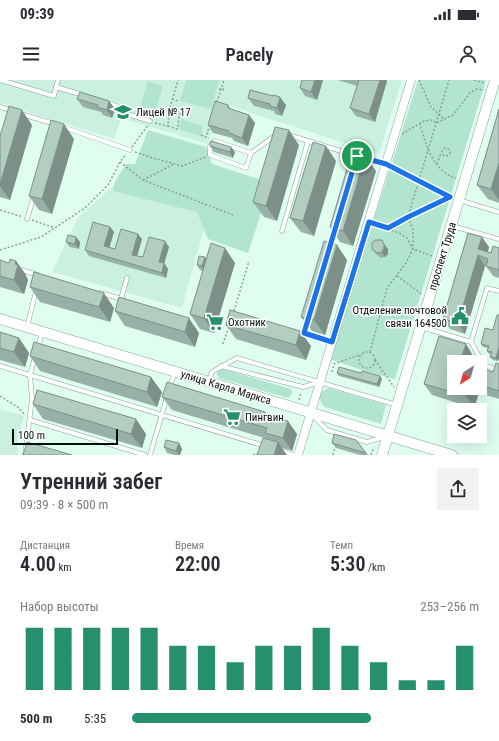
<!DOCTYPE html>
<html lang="ru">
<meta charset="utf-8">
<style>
body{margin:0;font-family:"Roboto Condensed",sans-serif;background:#f2f2f3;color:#2b2b33;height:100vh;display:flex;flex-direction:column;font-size:15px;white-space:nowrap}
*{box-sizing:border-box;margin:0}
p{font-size:13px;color:#7c7c81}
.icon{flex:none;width:22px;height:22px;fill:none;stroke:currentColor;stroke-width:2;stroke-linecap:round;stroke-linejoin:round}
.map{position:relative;height:375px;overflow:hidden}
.side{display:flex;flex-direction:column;background:#fff;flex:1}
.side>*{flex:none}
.needle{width:26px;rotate:217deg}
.tools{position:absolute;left:447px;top:275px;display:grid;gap:8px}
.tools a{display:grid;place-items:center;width:40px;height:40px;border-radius:0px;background:#fff;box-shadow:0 4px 16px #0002;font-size:20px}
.scale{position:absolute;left:12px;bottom:10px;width:106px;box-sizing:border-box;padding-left:4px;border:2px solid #050e0a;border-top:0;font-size:11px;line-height:14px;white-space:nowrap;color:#050e0a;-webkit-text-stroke:3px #fff;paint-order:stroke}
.pin{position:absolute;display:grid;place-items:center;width:34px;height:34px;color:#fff;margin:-17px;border:2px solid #fff;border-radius:50%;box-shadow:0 1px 4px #0007}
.round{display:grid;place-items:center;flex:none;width:42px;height:42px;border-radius:0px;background:#f2f2f3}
.overview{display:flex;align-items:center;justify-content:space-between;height:68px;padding:0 20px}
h1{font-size:22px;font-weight:600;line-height:30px}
.stats{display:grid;grid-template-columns:repeat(3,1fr);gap:6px;height:68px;padding:4px 20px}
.stats div{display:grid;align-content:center}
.stats b{font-size:20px;font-weight:600}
.stats small{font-size:11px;font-weight:400}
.stats p{font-size:11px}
.chart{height:112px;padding:8px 20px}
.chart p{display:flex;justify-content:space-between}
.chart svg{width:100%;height:72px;margin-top:4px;stroke:#258f6e;stroke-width:6}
ul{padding:0 20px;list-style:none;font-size:13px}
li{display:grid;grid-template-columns:64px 48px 1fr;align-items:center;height:30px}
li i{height:10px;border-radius:5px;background:#258f6e}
.status{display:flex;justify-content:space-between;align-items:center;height:28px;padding:0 20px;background:#fff;direction:ltr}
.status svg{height:11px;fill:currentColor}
header{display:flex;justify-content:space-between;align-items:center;height:52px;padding:0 20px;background:#fff;font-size:18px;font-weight:600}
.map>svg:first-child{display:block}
</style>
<div class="status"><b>09:39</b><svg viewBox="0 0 49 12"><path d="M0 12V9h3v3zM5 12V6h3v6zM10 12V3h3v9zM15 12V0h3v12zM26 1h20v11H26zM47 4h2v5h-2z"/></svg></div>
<header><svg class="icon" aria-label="menu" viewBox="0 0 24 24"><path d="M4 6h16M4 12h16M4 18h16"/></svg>Pacely<svg class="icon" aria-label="person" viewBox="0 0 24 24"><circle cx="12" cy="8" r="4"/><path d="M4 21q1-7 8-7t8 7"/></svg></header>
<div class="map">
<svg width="499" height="375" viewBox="0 0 499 375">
<rect width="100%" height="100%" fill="#dffef0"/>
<!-- built -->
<g fill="#caf0e0">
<polygon points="0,0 402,0 379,74 221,23 208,64 121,38 114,59 0,23"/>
<polygon points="113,106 202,131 205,145 182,228 52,192 78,138"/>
<polygon points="0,329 24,336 17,363 18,375 0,375"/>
</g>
<!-- green -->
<g fill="#b1e5cf">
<polygon points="186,0 219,0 211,29 180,21"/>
<polygon points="418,0 486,0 395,299 367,292 330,279"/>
<polygon points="148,1 163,6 155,32 140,28"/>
<polygon points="181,39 203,46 201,56 178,49"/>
<polygon points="148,50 206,67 212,84 271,103 248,173 208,159 197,132 113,111 115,102 126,84 135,84"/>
<path d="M222 289 291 309C293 313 292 315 288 318L219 298 217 295 218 291Z"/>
<path d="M329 308 386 325 381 344 325 327C317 320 318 311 329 308Z"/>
</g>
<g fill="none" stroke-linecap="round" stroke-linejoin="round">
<!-- service casing -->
<g stroke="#86a296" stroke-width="5">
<g id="service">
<polyline points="0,0 54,16 56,7 83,15"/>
<polyline points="56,7 58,0"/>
<polyline points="107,23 119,27 118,31 150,41"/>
<polyline points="0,27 13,31"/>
<polyline points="21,34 55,44"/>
<polyline points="63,47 130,70"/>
<polyline points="289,55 357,76"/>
<polyline points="251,73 215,61 210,66 210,75 246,88 251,73 276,55"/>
<polyline points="363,78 386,84"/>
<polyline points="459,120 499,132"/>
<polyline points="27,139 34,116"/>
<polyline points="452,146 499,159"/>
<polyline points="282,151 308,61"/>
<polyline points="330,169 336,148"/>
<polyline points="18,189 38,195"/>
<polyline points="100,213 123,219"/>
<polyline points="121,219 127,198"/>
<polyline points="27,247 36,211"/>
<polyline points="421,247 471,262 484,285 499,290"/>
<polyline points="304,253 332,262"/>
<polyline points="305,253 308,240"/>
<polyline points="471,262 487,208 499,211"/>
<polyline points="38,269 42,252"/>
<polyline points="0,286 30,295 35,277"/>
<polyline points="221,286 303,307 320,302"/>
<polyline points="209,302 212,292 237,278 397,325"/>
<polyline points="169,309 175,292"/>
<polyline points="313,336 327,350 367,362 384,357"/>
<polyline points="30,340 145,375"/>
<polyline points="281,371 293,375"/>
<polyline points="25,375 32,319 30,295 265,366"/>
<polyline points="150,375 167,317"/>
</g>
</g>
<!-- minor casing -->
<g stroke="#86a296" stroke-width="9">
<polyline id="minor" points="298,375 411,0"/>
</g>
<!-- tertiary casing -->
<g stroke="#86a296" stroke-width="11">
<g id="tertiary">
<polyline points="0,239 452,375"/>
<polyline points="382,375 495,0"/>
</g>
</g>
<!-- path -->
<g stroke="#8ba197" stroke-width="1.5" stroke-dasharray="2 2" stroke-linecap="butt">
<polyline points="419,0 431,27 444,39"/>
<polyline points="474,0 484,3"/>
<polyline points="219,9 223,10 224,7"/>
<polyline points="172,19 178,21"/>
<polyline points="217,22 224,0"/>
<polyline points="164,30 169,31"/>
<polyline points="155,43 168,46 169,31 178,0"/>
<path d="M420 43C425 63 433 92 456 98"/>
<polyline points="168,46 177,49 180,33"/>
<polyline points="402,54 424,41 433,40 436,43 453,35 470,13 477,9 484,10"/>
<polyline points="201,55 206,57 209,47"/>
<polyline points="132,67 148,45"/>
<circle cx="446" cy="72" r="4"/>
<polyline points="135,72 153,78 182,86 206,77"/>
<polyline points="120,82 143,100 233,135"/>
<polyline points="437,84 441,73"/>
<polyline points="393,88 450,117"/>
<polyline points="143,100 174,84"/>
<polyline points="0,130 23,137"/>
<polyline points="32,140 55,148"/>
<polyline points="374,144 388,149 408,137 450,117"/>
<polyline points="388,149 399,153 407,158 413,169 432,176"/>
<polyline points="0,170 41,157 85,128 108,105 120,82 126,74"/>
<polyline points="397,196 422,214"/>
<polyline points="234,231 249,181"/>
<polyline points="223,264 229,246"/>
<polyline points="370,272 387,208 406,183 413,169 413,150 408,137 449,0"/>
<circle cx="367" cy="280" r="8"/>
<polyline points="375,280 394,307"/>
<polyline points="332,292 334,284 359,275"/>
<polyline points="0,316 19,328 24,334"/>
<polyline points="299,320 301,312"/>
<polyline points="253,375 258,373"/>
<polyline points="333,375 335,367"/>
<polyline points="371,375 374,367"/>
</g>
<!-- service -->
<use href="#service" stroke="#fff" stroke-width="4"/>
<!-- minor -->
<use href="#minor" stroke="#fff" stroke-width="8"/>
<!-- tertiary -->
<use href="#tertiary" stroke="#fff" stroke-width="10"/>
</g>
<!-- wall -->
<g fill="#98b1a6">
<polygon points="323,0 317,20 305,16 300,8"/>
<polygon points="338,0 386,0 387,1 375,42 356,36 350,28 357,6"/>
<polygon points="248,18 286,25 282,36 275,34 274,31 254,26"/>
<polygon points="77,19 109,21 115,29 112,38 103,35 101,32 83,27"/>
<polygon points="228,25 231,29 249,35 255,43 248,66 234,61 232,58 213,53 208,45"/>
<polygon points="499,29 499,123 488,119 477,105"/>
<polygon points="32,45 10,120 0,117 0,56"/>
<polygon points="74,59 52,134 39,130 29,116"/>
<polygon points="299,65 277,141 264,137 253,122"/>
<polygon points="210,66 235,72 233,78 214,72"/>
<polygon points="336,81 314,156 301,152 290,138"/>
<polygon points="376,91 353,166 340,162 330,147"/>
<polygon points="110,147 114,152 109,168 115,169 142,159 137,176 143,177 169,167 164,183 168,189 166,198 89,176 85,170"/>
<polygon points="468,153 489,167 488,172 491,173 499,168 499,198 493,196 486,186 485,186 465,254 450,249 443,239"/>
<polygon points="66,162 80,162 79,169 70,167"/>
<polygon points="372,169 388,169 388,174 385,177 381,178 376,174"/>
<polygon points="205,177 206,179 235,183 214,253 200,249 190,234 203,191 200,190 197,185"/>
<polygon points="0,180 9,183 16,181 26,195 26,196 28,200 24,214 0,207"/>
<polygon points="347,180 325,255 312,251 301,237"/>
<polygon points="30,207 114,228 110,242 40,222"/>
<polygon points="115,231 199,253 195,267 125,246"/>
<polygon points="499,235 499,278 498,281 493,280 490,277 491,274 489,274 487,271 488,268 483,267 481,264 493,250"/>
<polygon points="226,245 311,266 306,280 236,259"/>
<polygon points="0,252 19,258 29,273 25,287 0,280"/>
<polygon points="466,264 473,276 471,282 454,282 454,308 480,308 480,288 493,292 499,284 499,319 479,313 474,328 432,315 424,304"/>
<polygon points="30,276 162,312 157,327 40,291"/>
<polygon points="337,293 382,299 379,307 339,296"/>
<polygon points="162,317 265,332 266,335 297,354 292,371 282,368 271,360 172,330"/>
<polygon points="33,324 146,354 142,368 43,339"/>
<polygon points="356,360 368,375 360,375 336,368 332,363"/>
<polygon points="179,363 182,369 180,375 175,375 167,373 164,367"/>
</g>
<!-- shaded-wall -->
<g fill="#7c9087">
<polygon points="315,0 323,0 317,20 311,12"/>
<polygon points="380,0 386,0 387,1 375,42 369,34"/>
<polygon points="280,17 286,25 282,36 277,28"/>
<polygon points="109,21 115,29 112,38 107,30"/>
<polygon points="22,30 32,45 10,120 0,106 0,104"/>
<polygon points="249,35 255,43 248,66 242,58"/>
<polygon points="64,44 74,59 52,134 42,119"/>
<polygon points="289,50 299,65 277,141 266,126"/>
<polygon points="326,66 336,81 314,156 303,141"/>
<polygon points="231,67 235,72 233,78 230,72"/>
<polygon points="365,76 376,91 353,166 343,151"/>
<polygon points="499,83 499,120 491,109"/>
<polygon points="110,147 114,152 108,172 104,166"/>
<polygon points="138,154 142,159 136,180 132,175"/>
<polygon points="76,157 80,162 79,169 75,164"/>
<polygon points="482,157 489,167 486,178 478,169"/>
<polygon points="165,161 169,167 163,187 159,182"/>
<polygon points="384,164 388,169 388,174 385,177 382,172"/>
<polygon points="337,165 347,180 325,255 314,240"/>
<polygon points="225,168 235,183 214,253 204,238"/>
<polygon points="478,175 485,186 465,254 458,243"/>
<polygon points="205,177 208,182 206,192 202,186"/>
<polygon points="16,181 26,195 26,196 28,200 24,214 14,200 15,184"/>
<polygon points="164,183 168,189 166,198 162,193"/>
<polygon points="104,213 114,228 110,242 99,227"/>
<polygon points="189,238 199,253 195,267 185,252"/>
<polygon points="300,251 311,266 306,280 296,265"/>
<polygon points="19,258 29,273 25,287 14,272"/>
<polygon points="466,264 473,276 471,282 460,282"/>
<polygon points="499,267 499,278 498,281 496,278"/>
<polygon points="380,296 382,299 379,307 377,304"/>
<polygon points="151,297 162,312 157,327 147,312"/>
<polygon points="469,308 475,308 479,313 474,328 466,316"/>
<polygon points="136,339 146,354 142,368 131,354"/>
<polygon points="288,341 297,354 292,371 283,358"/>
<polygon points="278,362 287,375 274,375"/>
<polygon points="179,363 182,369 180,375 179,375 176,371"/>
</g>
<!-- building -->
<g fill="#b1cec1" stroke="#7c9087">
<polygon points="302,0 315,0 311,12 300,8"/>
<polygon points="358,0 380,0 369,34 350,28 359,0"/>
<polygon points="250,10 273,16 273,15 280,17 277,28 270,26 270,24 248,18"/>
<polygon points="80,12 109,21 107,30 97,27 98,25 77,19"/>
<polygon points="215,21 228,25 228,28 249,35 242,58 229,53 229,51 208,45"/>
<polygon points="9,26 22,30 0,104 0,56"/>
<polygon points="499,29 499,83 491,109 477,105"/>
<polygon points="51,40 64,44 42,119 29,116"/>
<polygon points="275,47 289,50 266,126 253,122"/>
<polygon points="211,61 231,67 230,72 210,66 210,62"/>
<polygon points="313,62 326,66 303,141 290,138"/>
<polygon points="352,72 365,76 343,151 330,147"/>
<polygon points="93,142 110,147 104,166 115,169 121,149 138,154 132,175 143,177 149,157 165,161 159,182 164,183 162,193 85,170"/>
<polygon points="468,153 482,157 478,169 491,173 493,166 499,168 499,190 486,186 488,179 478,175 458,243 443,239"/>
<polygon points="68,155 76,157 75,164 66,162"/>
<polygon points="375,160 382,160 384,164 384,168 382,172 377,173 372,169 372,163"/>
<polygon points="324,161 337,165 314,240 301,237"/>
<polygon points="211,163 225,168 204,238 190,234"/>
<polygon points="199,176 205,177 202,186 197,185"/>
<polygon points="10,179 16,181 15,184 18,185 14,200 0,196 0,180 9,183"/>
<polygon points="34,192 104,213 99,227 30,207"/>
<polygon points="119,217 189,238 185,252 115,231"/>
<polygon points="230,230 300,251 296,265 226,245"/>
<polygon points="497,235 499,235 499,267 496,278 490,277 492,272 487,271 489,266 481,264 485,248 493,250"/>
<polygon points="0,252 19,258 14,272 0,268"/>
<polygon points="439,256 466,264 460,282 462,282 454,282 454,308 469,308 466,316 424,304"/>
<polygon points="34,262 151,297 147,312 30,276"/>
<polygon points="496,283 499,284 499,311 480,305 480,288 493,292"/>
<polygon points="339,287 361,293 362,291 380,296 377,304 337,293"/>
<polygon points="167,302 265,332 264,334 288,341 283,358 265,353 267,348 162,317"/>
<polygon points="37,310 136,339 131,354 33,324"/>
<polygon points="334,354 356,360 366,373 332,363"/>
<polygon points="263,358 278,362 274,375 257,375"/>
<polygon points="166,360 179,363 176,371 164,367"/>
<polygon points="27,362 72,375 23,375"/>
</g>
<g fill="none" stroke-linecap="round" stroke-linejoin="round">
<!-- route casing -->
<g stroke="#fff" stroke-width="8">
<polygon id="route" points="357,76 386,84 450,117 408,137 388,148 369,142 332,262 304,253"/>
</g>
<!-- route -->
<use href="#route" stroke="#1a73e8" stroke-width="5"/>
</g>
<!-- icons -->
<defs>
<g id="school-bare" transform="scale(1.38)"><path d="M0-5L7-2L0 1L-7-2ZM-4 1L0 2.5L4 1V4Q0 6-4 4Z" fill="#258f6e" stroke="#fff" stroke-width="2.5" paint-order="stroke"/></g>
<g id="civic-bare" transform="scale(1.38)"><path d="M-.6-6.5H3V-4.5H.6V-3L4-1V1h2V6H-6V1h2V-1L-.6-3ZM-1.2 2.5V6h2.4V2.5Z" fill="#258f6e" stroke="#fff" stroke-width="2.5" paint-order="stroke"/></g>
<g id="supermarket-bare" transform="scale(1.38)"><path d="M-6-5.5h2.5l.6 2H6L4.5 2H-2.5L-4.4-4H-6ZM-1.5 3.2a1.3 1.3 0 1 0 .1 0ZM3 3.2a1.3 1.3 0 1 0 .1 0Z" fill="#258f6e" stroke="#fff" stroke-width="2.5" paint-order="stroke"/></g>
</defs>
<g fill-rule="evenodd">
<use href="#school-bare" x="123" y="32"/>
<use href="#civic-bare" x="460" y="236"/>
<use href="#supermarket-bare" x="215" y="242"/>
<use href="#supermarket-bare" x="232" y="337"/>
</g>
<g text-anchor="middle" stroke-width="3" stroke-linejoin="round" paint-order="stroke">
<!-- poi labels -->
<g font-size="11" fill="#050e0a" stroke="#fff" text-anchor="start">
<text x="136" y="36">Лицей № 17</text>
<text x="447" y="234" text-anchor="end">Отделение почтовой<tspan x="447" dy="13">связи 164500</tspan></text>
<text x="228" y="246">Охотник</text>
<text x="245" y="341">Пингвин</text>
</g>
<!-- street labels -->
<g font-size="11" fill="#050e0a" stroke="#fff">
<text transform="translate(442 176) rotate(-73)" y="4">проспект Труда</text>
<text transform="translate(226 307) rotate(17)" y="4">улица Карла Маркса</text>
</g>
</g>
</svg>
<div class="tools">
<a><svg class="needle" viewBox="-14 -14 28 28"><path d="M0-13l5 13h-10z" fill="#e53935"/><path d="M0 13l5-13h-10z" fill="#7c7c81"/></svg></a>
<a><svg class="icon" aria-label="layers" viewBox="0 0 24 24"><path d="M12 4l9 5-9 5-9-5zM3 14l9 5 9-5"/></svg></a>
</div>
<div class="scale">100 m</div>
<div class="pin" style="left:357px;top:76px;background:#1e9e55"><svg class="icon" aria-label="arrive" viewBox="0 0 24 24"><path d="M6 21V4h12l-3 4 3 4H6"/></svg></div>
</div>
<section class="side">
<div class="overview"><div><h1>Утренний забег</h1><p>09:39 · 8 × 500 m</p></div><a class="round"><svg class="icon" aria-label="share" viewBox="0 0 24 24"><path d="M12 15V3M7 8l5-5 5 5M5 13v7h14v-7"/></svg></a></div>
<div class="stats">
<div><p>Дистанция</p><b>4.00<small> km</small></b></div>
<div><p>Время</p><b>22:00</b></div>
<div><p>Темп</p><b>5:30<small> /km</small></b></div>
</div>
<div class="chart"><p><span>Набор высоты</span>253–256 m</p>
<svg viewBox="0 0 160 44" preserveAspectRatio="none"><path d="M5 44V6M15 44V6M25 44V6M35 44V6M45 44V6M55 44V17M65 44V17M75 44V27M85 44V17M95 44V17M105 44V6M115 44V17M125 44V27M135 44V38M145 44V38M155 44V17"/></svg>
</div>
<ul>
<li><b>500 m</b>5:35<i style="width:69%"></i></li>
</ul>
</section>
